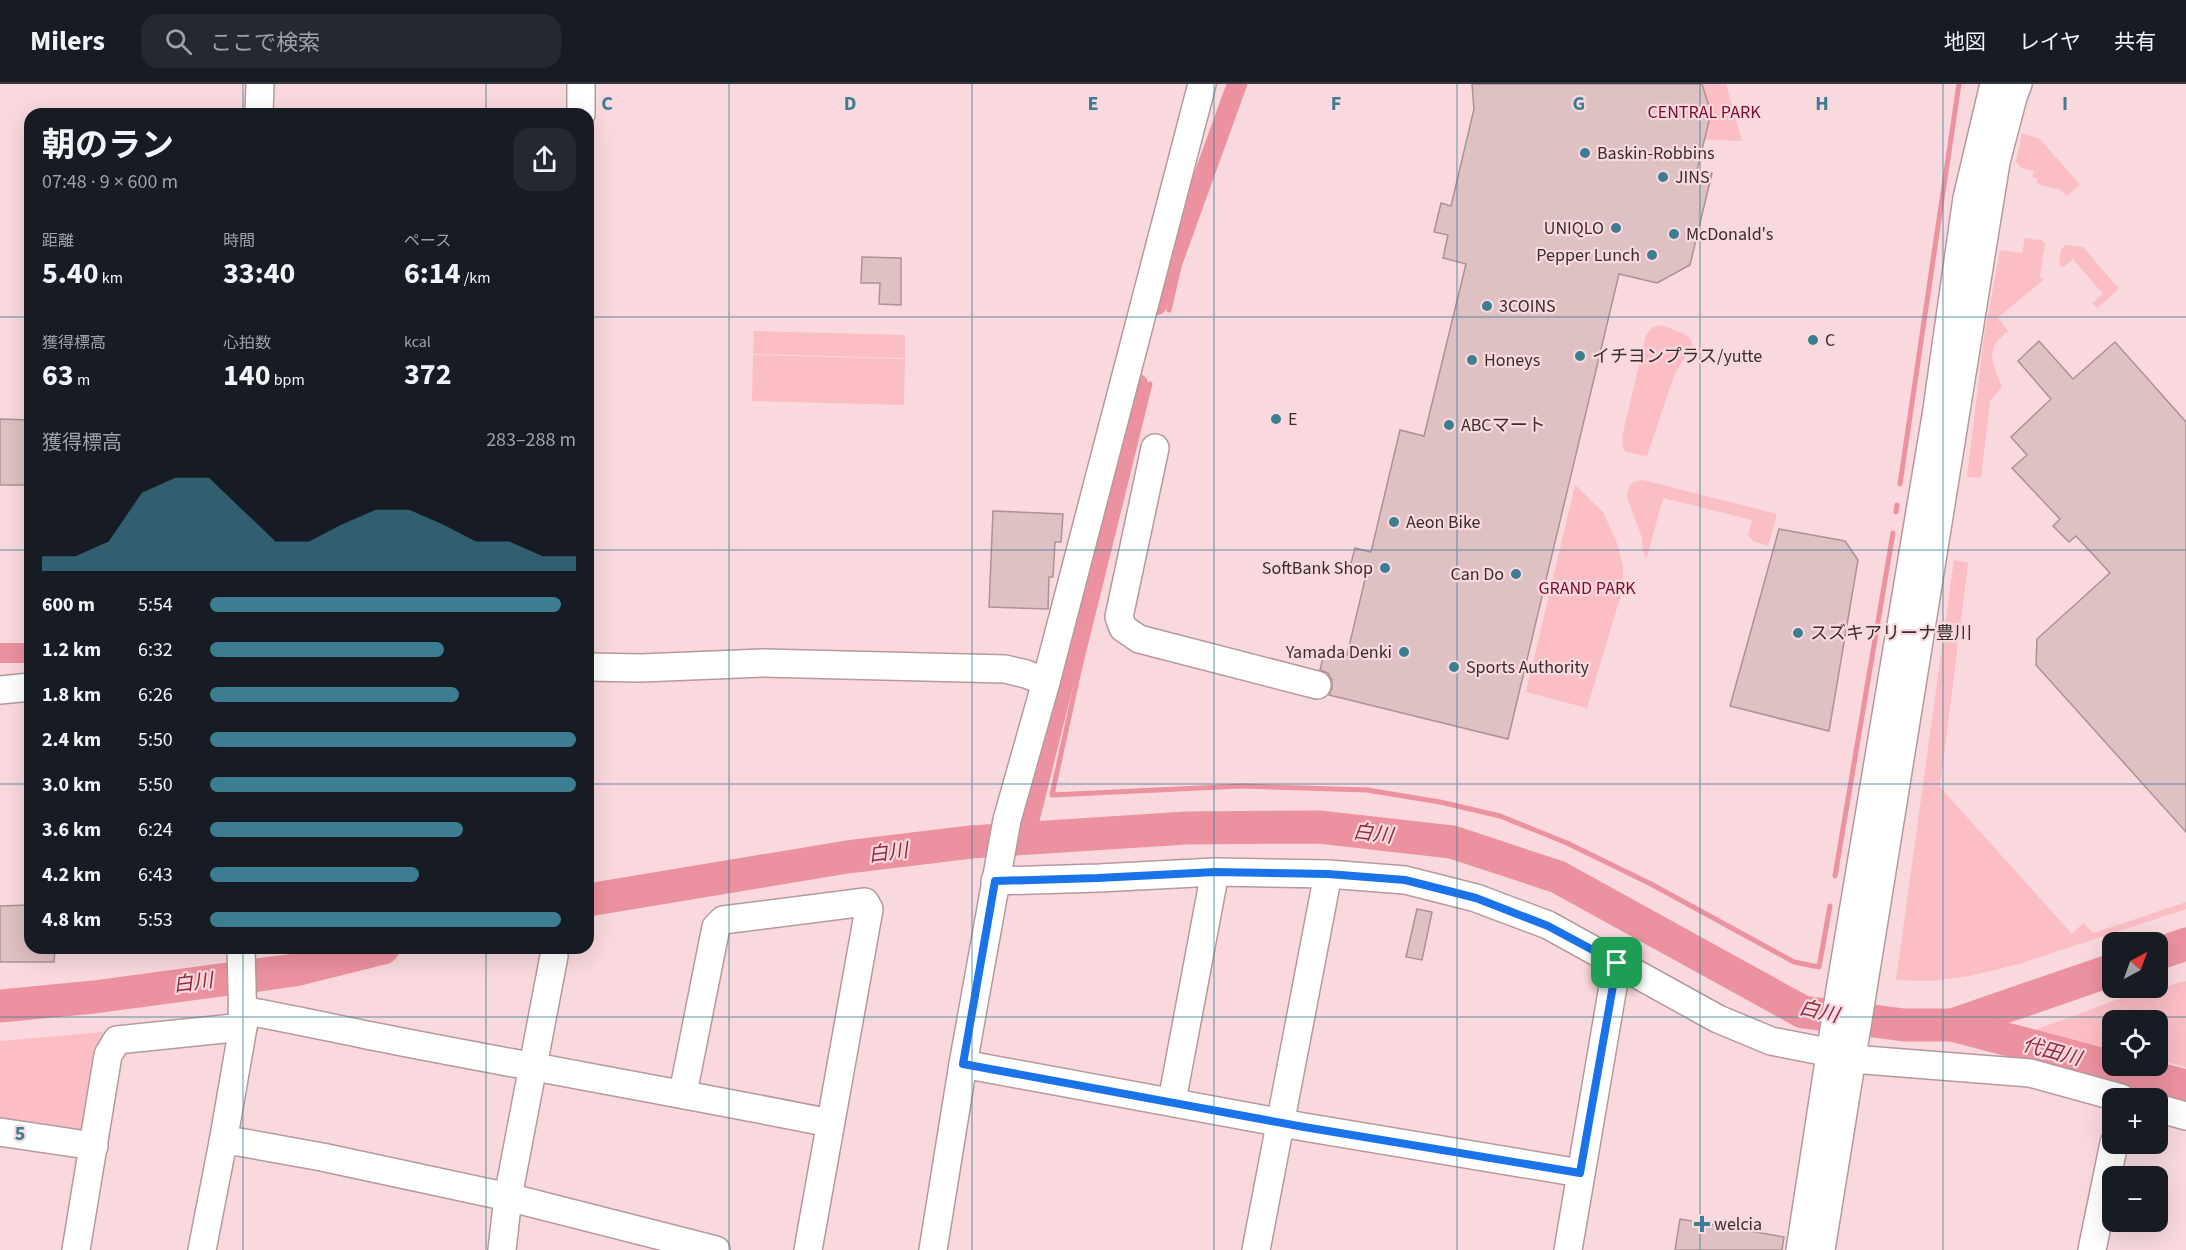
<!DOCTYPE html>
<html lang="ja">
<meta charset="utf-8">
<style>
body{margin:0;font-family:"Source Sans 3","Noto Sans JP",sans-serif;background:#242831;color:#f1f3f6;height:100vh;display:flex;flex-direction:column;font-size:22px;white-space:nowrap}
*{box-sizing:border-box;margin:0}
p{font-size:20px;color:#9ea1a6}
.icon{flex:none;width:33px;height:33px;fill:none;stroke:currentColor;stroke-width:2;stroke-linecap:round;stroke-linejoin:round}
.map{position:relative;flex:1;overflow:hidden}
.details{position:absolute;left:24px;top:24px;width:570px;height:846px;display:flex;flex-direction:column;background:#171b24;border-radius:18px;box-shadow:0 6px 24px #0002}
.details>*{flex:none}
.needle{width:39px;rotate:41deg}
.tools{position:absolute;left:2102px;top:848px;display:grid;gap:12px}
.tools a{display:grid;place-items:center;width:66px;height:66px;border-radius:12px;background:#171b24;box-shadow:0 6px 24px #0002;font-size:30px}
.pin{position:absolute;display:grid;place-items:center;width:51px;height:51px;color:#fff;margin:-26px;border-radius:12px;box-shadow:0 3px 9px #0006}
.round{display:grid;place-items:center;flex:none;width:63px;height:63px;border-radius:18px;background:#242831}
.summary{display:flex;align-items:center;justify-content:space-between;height:102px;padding:0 18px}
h1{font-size:33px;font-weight:700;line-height:45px}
.stats{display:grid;grid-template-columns:repeat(3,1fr);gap:9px;height:102px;padding:6px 18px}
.stats div{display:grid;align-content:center}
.stats b{font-size:30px;font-weight:700}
.stats small{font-size:16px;font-weight:400}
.stats p{font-size:16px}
.chart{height:168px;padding:12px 18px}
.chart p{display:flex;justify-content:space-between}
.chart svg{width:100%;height:108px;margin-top:6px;fill:#3d7d91;opacity:.7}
ul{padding:0 18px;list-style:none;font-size:20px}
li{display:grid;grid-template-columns:96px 72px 1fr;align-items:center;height:45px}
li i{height:15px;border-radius:8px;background:#3d7d91}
header{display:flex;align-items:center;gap:36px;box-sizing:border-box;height:84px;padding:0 30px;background:#171b24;border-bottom:2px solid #363941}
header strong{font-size:28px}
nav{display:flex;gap:33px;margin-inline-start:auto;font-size:21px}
.search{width:420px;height:54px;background:#242831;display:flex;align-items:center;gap:15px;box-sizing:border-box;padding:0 21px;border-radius:18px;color:#9ea1a6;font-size:22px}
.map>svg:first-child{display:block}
</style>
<header>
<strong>Milers</strong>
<div class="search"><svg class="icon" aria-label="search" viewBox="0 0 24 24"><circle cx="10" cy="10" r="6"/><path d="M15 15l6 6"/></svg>ここで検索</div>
<nav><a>地図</a><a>レイヤ</a><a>共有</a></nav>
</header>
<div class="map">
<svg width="2186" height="1166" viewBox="0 0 2186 1166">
<rect width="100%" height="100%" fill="#f9d9dd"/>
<!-- green -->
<g fill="#fbbec5">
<polygon points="1628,0 1726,0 1742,57 1617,52"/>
<polygon points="2022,49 2040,55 2080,101 2067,112 2061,106 2037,100 2038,95 2032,93 2034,87 2022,84 2016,78"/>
<path d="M2025 154 2041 156 2045 160 2040 192 2043 196 1998 234 2008 247C1982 268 1994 279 2002 303L1990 317 1981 394 1967 393 1984 252 2000 166 2022 169Z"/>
<polygon points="2065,161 2083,163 2119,205 2097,224 2092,219 2103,210 2073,175 2062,184 2059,180 2061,166"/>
<polygon points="1662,241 1686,251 1692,257 1692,263 1675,289 1647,372 1626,368 1623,363 1622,353 1646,251 1653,243"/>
<polygon points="754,247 905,251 905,274 753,270"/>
<polygon points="753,271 905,275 904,321 752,317"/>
<path d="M1643 396 1777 430 1768 462 1753 457 1748 451 1752 436 1663 414 1647 473 1644 471 1642 454 1627 413C1627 401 1632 397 1643 396Z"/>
<polygon points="1575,401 1603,428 1617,459 1623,483 1623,504 1587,624 1526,608"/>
<polygon points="1954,476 1968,479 1940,703 2072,850 2083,839 2094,849 2186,818 2186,825 2019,880 1970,892 1929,897 1896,896"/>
<polygon points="2186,897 2186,983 2157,976 2157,936 2112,936 2112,965 2035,946 2127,912"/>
<polygon points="103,948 88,1045 80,1052 0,1041 0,957"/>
</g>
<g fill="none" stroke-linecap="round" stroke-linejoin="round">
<!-- stream -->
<g stroke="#ec919f" stroke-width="5">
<polyline points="1169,226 1180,179 1244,0"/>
<polyline points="1150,300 1079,587 1052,711 1242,702 1367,706 1440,718 1500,732 1567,759 1651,800 1794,878 1819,883 1830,822"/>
<polyline points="1900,400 1959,0"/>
<polyline points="1896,428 1897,421"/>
<polyline points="1835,792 1893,449"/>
</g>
<!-- canal -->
<g stroke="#ec919f" stroke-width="20">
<polyline points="1157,221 1237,0"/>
<polyline points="0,569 30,569"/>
<polyline points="1025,754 1138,300"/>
</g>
<!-- river -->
<g stroke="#ec919f" stroke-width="33">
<polyline points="588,816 847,773 971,758 1186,744 1319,743 1452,758 1558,793 1803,928 1904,941 1952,941 2112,886"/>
<polyline points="2157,870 2186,860"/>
<polyline points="0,922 94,913 295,886 383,864"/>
<polyline points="1952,941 2186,1002"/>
</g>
</g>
<!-- building -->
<g fill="#dfc0c3" stroke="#ad9194" stroke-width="1.5">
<polygon points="1472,0 1702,0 1711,29 1697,86 1712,89 1690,181 1657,199 1619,190 1508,655 1329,611 1332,604 1332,596 1328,589 1320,586 1325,566 1347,571 1366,491 1349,487 1355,464 1371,468 1400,346 1424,352 1466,180 1443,174 1448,151 1434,148 1441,119 1451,122 1474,25"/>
<polygon points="862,173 901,174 901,221 879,220 880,199 861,199"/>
<polygon points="2039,257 2073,295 2115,258 2186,338 2186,748 2036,581 2037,555 2110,489 2076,452 2069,458 2053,442 2060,435 2012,384 2027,371 2011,353 2051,315 2018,277"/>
<polygon points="0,335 30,336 30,401 0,401"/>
<polygon points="993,427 1063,430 1061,458 1055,458 1053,493 1049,493 1048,525 989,523"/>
<polygon points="1779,445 1845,457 1858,476 1829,647 1730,622"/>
<polygon points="30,821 30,864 55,864 54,878 0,878 0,822"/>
<polygon points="1417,825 1432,828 1422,876 1406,873"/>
<polygon points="1680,1135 1784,1153 1782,1166 1675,1166"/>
</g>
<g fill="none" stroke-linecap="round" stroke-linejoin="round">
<!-- minor casing -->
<g stroke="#b6999c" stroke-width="30">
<g id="minor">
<polyline points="259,30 260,0"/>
<polyline points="581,30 581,0"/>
<polyline points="1155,364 1119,533 1123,544 1139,555 1317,601"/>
<polyline points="588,583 641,584 763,579 1005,585 1026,590 1046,598"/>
<polyline points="0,606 30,603"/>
<polyline points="995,797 1099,794 1215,788 1328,790 1405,796 1476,814 1548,841 1718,935 1771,957 1832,969"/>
<path d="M242 926C294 935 345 947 397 957 541 985 686 1010 830 1039"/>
<polyline points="1852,975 2030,989 2121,1014"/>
<polyline points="963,980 1304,1043 1580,1089"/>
<polyline points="683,1009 716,843 723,836 865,818 869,825 808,1166"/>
<polyline points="1172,1017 1215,788"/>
<polyline points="2157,1024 2186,1032"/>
<polyline points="0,1048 94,1062"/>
<polyline points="223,1058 239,1058 322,1073 508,1113 716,1166"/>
<polyline points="76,1166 108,971 117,956 243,943"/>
<polyline points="202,1166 223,1058 243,943 241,864"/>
<polyline points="502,1166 508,1113 554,872"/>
<polyline points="933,1166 963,980 1007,736 1046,598 1202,0"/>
<polyline points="1256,1166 1328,790"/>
<polyline points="1568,1166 1617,879"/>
<polyline points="1800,1166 1840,906 1936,332 1967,114 1994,0"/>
<polyline points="1821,1166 1996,78 2013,13 2018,0"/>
<polyline points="2092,1166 2114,1059"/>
</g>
</g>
<!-- minor -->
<use href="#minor" stroke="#fff" stroke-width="27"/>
</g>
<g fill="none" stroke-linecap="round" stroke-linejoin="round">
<!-- route casing -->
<g stroke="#fff" stroke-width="12">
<polygon id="route" points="1215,788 1328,790 1405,796 1476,814 1548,842 1617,879 1580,1089 1304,1043 963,980 995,797 1098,794"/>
</g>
<!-- route -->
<use href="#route" stroke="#1a73e8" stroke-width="8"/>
</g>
<!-- grid -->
<path fill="none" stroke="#3d7d91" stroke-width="1.5" stroke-opacity="0.55" d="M243 0V30M486 0V30M729 0V1166M972 0V1166M1214 0V1166M1457 0V1166M1700 0V1166M1943 0V1166M0 233H30M588 233H2186M0 466H30M588 466H2186M0 700H30M588 700H2186M243 864V1166M486 864V1166M0 933H2186"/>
<!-- markers -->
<g fill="#3d7d91" stroke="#f9d9dd" stroke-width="2">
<circle cx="1585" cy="69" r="6"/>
<circle cx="1663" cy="93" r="6"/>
<circle cx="1616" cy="144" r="6"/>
<circle cx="1674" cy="150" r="6"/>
<circle cx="1652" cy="171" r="6"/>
<circle cx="1487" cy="222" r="6"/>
<circle cx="1813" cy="256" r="6"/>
<circle cx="1580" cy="272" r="6"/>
<circle cx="1472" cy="276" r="6"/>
<circle cx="1276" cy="335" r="6"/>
<circle cx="1449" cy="341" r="6"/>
<circle cx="1394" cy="438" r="6"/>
<circle cx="1385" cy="484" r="6"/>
<circle cx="1516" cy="490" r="6"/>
<circle cx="1798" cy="549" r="6"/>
<circle cx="1404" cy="568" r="6"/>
<circle cx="1454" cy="583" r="6"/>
<path d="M1699 1131h6v6h6v6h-6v6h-6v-6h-6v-6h6z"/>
</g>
<g text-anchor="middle" stroke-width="4.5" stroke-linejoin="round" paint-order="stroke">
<!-- park labels -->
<g font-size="18" fill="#7a0c2f" stroke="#f9d9dd">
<text x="1704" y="34">CENTRAL PARK</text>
<text x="1587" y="510">GRAND PARK</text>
</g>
<!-- poi labels -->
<g font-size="18" fill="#392d2f" stroke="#f9d9dd" text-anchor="start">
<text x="1597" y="75">Baskin-Robbins</text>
<text x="1675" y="99">JINS</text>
<text x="1604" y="150" text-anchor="end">UNIQLO</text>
<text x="1686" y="156">McDonald's</text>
<text x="1640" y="177" text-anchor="end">Pepper Lunch</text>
<text x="1499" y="228">3COINS</text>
<text x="1825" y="262">C</text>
<text x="1592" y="278">イチヨンプラス/yutte</text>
<text x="1484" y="282">Honeys</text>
<text x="1288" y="341">E</text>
<text x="1461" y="347">ABCマート</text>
<text x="1406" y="444">Aeon Bike</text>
<text x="1373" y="490" text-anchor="end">SoftBank Shop</text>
<text x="1504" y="496" text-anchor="end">Can Do</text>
<text x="1810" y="555">スズキアリーナ豊川</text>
<text x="1392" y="574" text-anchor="end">Yamada Denki</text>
<text x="1466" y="589">Sports Authority</text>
<text x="1714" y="1146">welcia</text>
</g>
<!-- water labels -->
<g font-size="20" font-style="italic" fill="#932943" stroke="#f9d9dd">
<text transform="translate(1373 749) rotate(7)" y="7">白川</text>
<text transform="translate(888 768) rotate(-7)" y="7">白川</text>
<text transform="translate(193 898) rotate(-7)" y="7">白川</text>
<text transform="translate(1819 927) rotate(13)" y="7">白川</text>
<text transform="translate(2052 967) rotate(15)" y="7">代田川</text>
</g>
</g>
<g font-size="20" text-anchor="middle" font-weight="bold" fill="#3d7d91" stroke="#f9d9dd" stroke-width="4.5" stroke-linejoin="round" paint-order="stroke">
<text x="607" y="26">C</text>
<text x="850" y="26">D</text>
<text x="1093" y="26">E</text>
<text x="1336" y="26">F</text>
<text x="1579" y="26">G</text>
<text x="1822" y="26">H</text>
<text x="2065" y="26">I</text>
<text x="20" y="1056">5</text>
</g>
</svg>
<div class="tools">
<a><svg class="needle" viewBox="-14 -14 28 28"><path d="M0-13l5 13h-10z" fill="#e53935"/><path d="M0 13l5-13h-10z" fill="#9ea1a6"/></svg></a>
<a><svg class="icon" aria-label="locate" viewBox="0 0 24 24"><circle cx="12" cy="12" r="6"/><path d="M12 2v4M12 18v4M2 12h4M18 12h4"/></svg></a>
<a>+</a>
<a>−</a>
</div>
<div class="pin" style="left:1617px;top:879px;background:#1e9e55"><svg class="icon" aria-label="arrive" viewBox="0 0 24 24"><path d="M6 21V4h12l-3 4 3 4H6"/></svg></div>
<section class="details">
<div class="summary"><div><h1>朝のラン</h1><p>07:48 · 9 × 600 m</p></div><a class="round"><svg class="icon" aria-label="share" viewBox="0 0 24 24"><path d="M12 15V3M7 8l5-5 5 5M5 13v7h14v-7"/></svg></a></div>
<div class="stats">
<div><p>距離</p><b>5.40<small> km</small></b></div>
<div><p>時間</p><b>33:40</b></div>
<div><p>ペース</p><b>6:14<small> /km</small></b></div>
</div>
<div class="stats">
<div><p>獲得標高</p><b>63<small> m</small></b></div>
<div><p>心拍数</p><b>140<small> bpm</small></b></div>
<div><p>kcal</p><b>372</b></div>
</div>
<div class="chart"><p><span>獲得標高</span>283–288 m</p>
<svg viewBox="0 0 160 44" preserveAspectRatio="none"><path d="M0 44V38L10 38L20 32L30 12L40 6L50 6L60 19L70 32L80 32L90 25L100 19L110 19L120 25L130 32L140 32L150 38L160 38V44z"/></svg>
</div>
<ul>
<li><b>600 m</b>5:54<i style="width:96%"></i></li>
<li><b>1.2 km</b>6:32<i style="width:64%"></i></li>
<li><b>1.8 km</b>6:26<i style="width:68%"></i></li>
<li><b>2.4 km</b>5:50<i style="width:100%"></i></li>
<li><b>3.0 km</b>5:50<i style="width:100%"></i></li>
<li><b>3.6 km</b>6:24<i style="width:69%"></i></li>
<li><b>4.2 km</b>6:43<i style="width:57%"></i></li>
<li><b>4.8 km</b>5:53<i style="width:96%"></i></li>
</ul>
</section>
</div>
